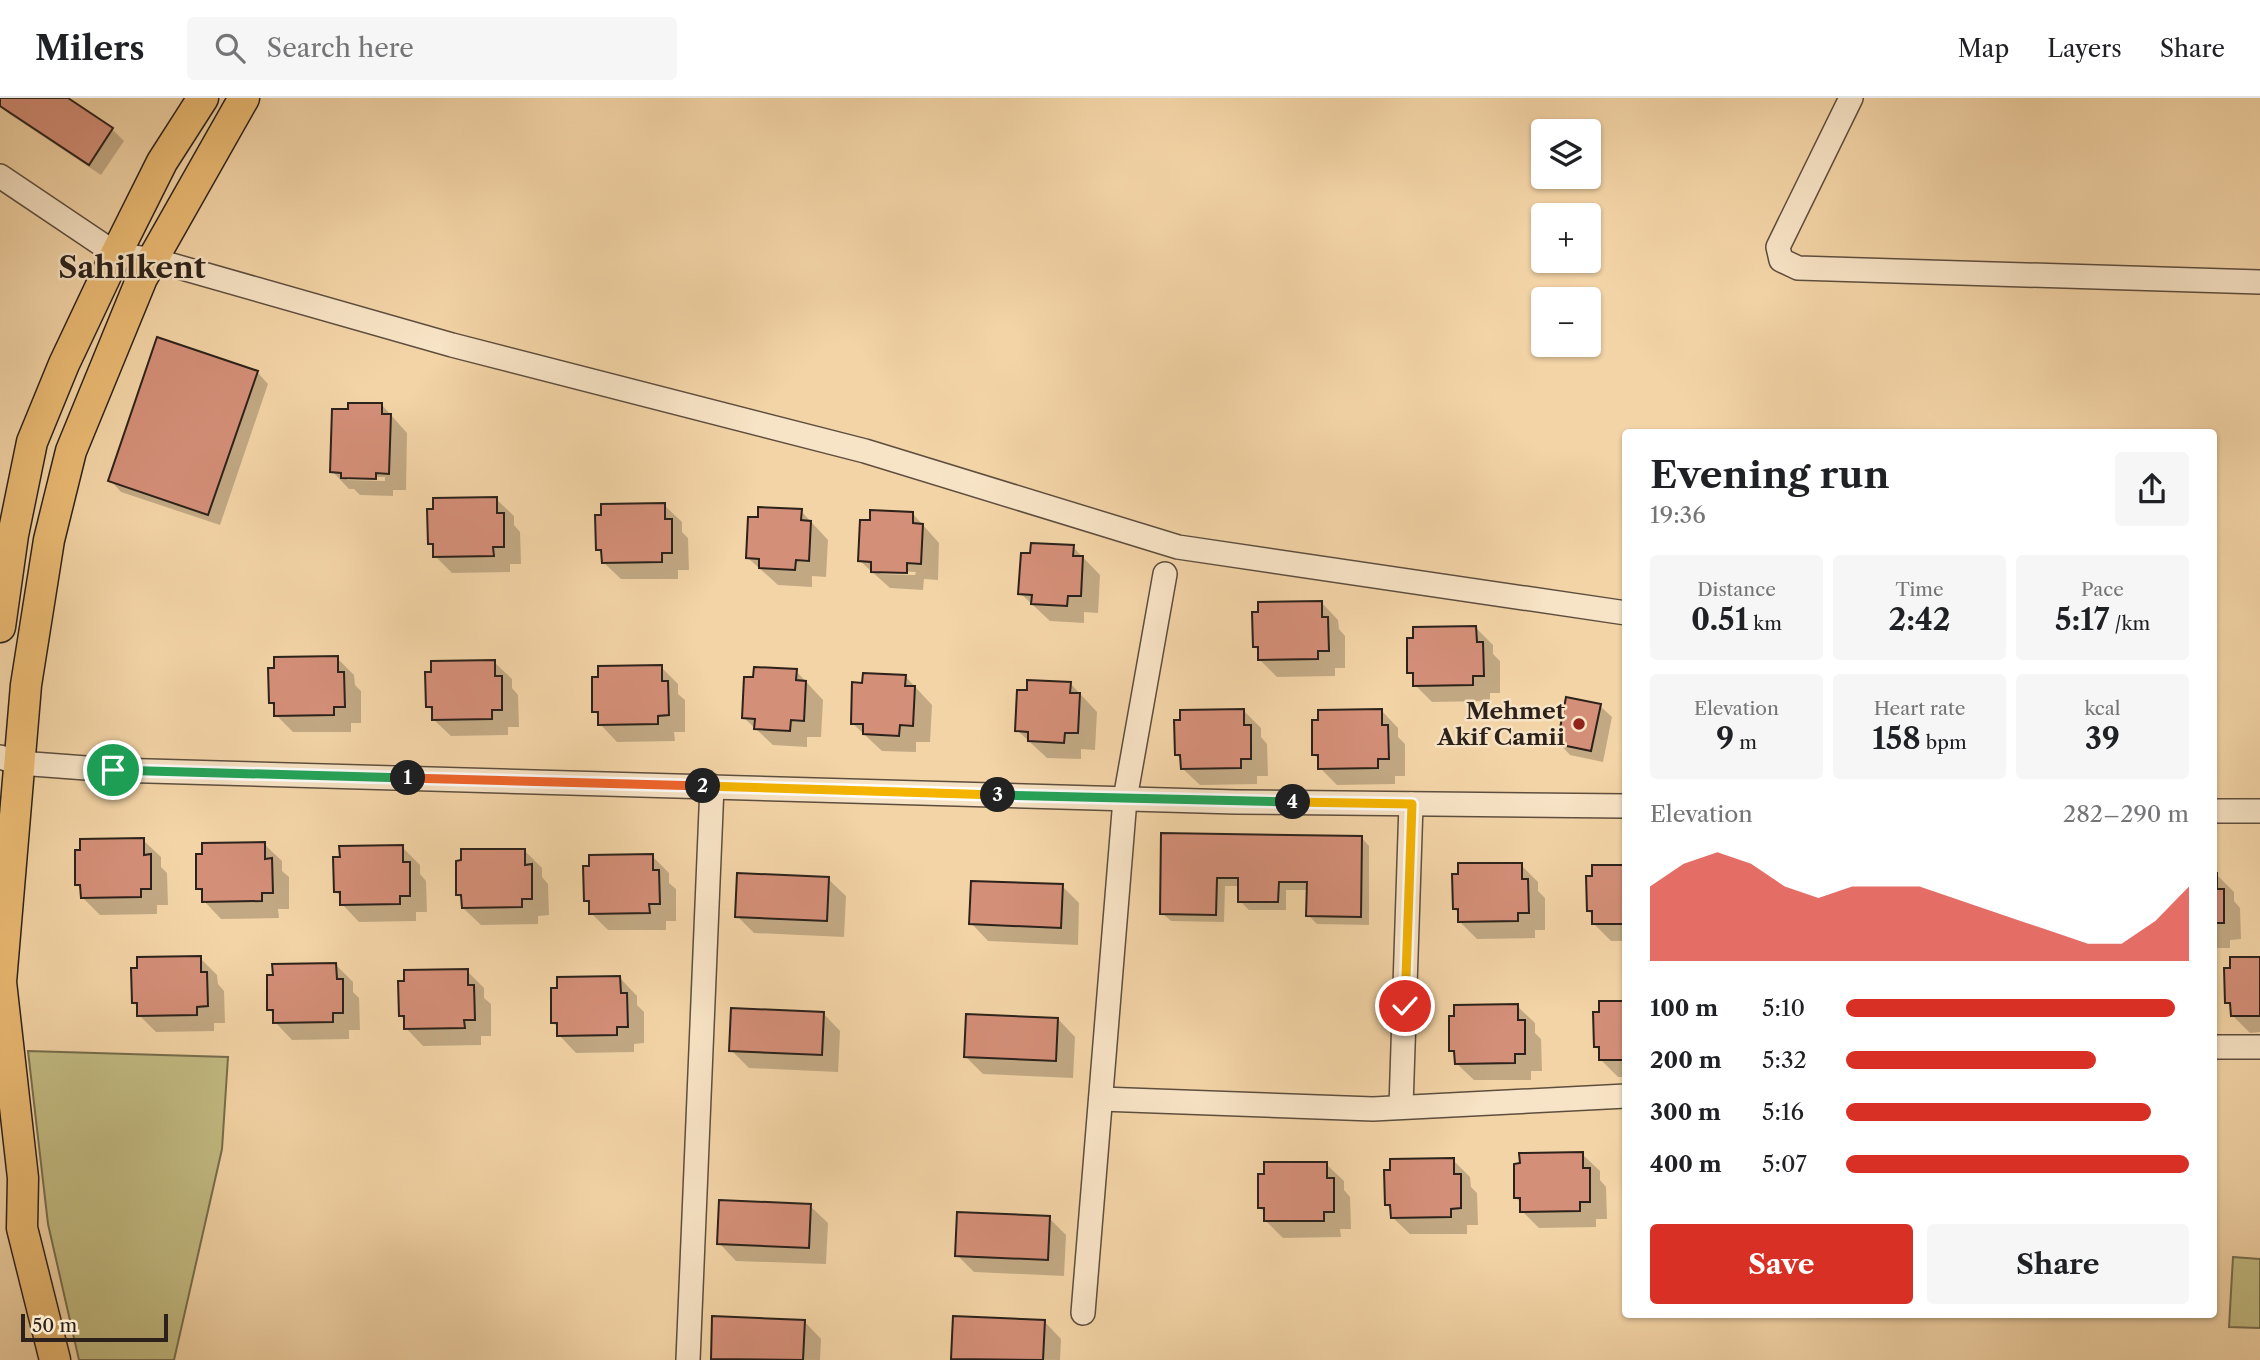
<!DOCTYPE html>
<meta charset="utf-8">
<style>
body{margin:0;font-family:"Libre Caslon Text",serif;background:#f6f6f6;color:#202124;height:100vh;display:flex;flex-direction:column;font-size:26px;white-space:nowrap}
*{box-sizing:border-box;margin:0}
p{font-size:23px;color:#757577}
.icon{flex:none;width:38px;height:38px;fill:none;stroke:currentColor;stroke-width:2;stroke-linecap:round;stroke-linejoin:round}
.map{position:relative;flex:1;overflow:hidden}
.sheet{position:absolute;left:1622px;top:331px;width:595px;height:889px;display:flex;flex-direction:column;background:#fff;border-radius:7px;box-shadow:0 2px 5px #0004}
.sheet>*{flex:none}
.controls{position:absolute;left:1531px;top:21px;display:grid;gap:14px}
.controls a{display:grid;place-items:center;width:70px;height:70px;border-radius:7px;background:#fff;box-shadow:0 2px 5px #0004;font-size:35px}
.scale{position:absolute;left:21px;bottom:18px;width:147px;box-sizing:border-box;padding-left:7px;border:4px solid #2c221b;border-top:0;font-size:19px;line-height:24px;white-space:nowrap;color:#2c221b;-webkit-text-stroke:5px #f7e3c5;paint-order:stroke}
.pin{position:absolute;display:grid;place-items:center;width:60px;height:60px;color:#fff;margin:-30px;border:4px solid #fff;border-radius:50%;box-shadow:0 2px 7px #0007}
.km{position:absolute;width:35px;height:35px;margin:-18px;border-radius:50%;background:#222;color:#fff;font-size:19px;line-height:35px;text-align:center}
.round{display:grid;place-items:center;flex:none;width:74px;height:74px;border-radius:7px;background:#f6f6f6}
.headline{display:flex;align-items:center;justify-content:space-between;height:119px;padding:0 28px}
h1{font-size:38px;font-weight:700;line-height:52px}
.figures{display:grid;grid-template-columns:repeat(3,1fr);gap:10px;height:119px;padding:7px 28px}
.figures div{display:grid;align-content:center;border-radius:7px;background:#f6f6f6;text-align:center}
.figures b{font-size:30px;font-weight:700}
.figures small{font-size:19px;font-weight:400}
.figures p{font-size:19px}
.chart{height:196px;padding:14px 28px}
.chart p{display:flex;justify-content:space-between}
.chart svg{width:100%;height:126px;margin-top:7px;fill:#d93025;opacity:.7}
.cta{display:flex;gap:14px;margin-top:auto;padding:14px 28px}
.cta a{flex:1;height:80px;border-radius:7px;background:#d93025;color:#fff;font-size:28px;font-weight:700;line-height:80px;text-align:center}
.cta a+a{background:#f6f6f6;color:#202124}
ul{padding:0 28px;list-style:none;font-size:23px}
li{display:grid;grid-template-columns:112px 84px 1fr;align-items:center;height:52px}
li i{height:18px;border-radius:9px;background:#d93025}
header{display:flex;align-items:center;gap:42px;box-sizing:border-box;height:98px;padding:0 35px;background:#fff;border-bottom:2px solid #e0e0e0}
header strong{font-size:33px}
nav{display:flex;gap:38px;margin-inline-start:auto;font-size:24px}
.search{width:490px;height:63px;background:#f6f6f6;display:flex;align-items:center;gap:18px;box-sizing:border-box;padding:0 24px;border-radius:7px;color:#757577;font-size:26px}
.map>svg:first-child{display:block}
</style>
<header>
<strong>Milers</strong>
<div class="search"><svg class="icon" aria-label="search" viewBox="0 0 24 24"><circle cx="10" cy="10" r="6"/><path d="M15 15l6 6"/></svg>Search here</div>
<nav><a>Map</a><a>Layers</a><a>Share</a></nav>
</header>
<div class="map">
<svg width="2260" height="1262" viewBox="0 0 2260 1262">
<rect width="100%" height="100%" fill="#f3d4a6"/>
<filter id="stains"><feTurbulence type="fractalNoise" baseFrequency=".00286" numOctaves="4"/><feColorMatrix values="0 0 0 0 .2 0 0 0 0 .09 0 0 0 0 .02 0 0 0 .5 -.17"/></filter>
<radialGradient id="worn" r=".72"><stop offset=".6" stop-color="#630" stop-opacity="0"/><stop offset="1" stop-color="#630" stop-opacity=".3"/></radialGradient>
<!-- green -->
<g fill="#c2bb82" stroke="#776e4e" stroke-width="2">
<polygon points="28,953 228,959 222,1051 174,1262 79,1262 48,1126"/>
<polygon points="2233,1159 2260,1161 2260,1230 2229,1229"/>
</g>
<!-- shadow -->
<g fill="#0003" fill-rule="evenodd">
<polygon points="0,0 66,0 112,31 124,43 101,77 8,15 0,8"/>
<polygon points="257,274 268,286 220,427 121,394 110,382"/>
<path d="M382 307 407 335 406 392H393V398L360 397 354 391H349L332 373 349 313ZM347 379H385V383L347 382Z"/>
<polygon points="496,401 514,418 514,427 520,434 521,466 510,466 510,474 452,475 435,458 435,450 429,445"/>
<polygon points="664,407 682,424 682,434 688,440 689,472 678,472 678,481 621,481 603,464 603,457 598,451"/>
<polygon points="801,413 828,442 826,479 812,478 812,489 778,487 748,460"/>
<path d="M913 416 939 445 938 482 924 481 923 492 890 490 860 463ZM877 472 916 474 915 477 881 476Z"/>
<polygon points="1073,449 1100,477 1098,515 1084,514 1084,525 1050,523 1020,495"/>
<polygon points="1321,504 1338,522 1339,531 1345,538 1345,570 1335,570 1335,578 1277,579 1260,562 1260,554 1255,549"/>
<polygon points="1476,530 1493,547 1493,556 1500,563 1500,595 1490,595 1490,603 1432,604 1415,587 1415,579 1409,574"/>
<polygon points="337,560 354,577 355,587 361,593 361,625 351,625 351,634 293,634 276,617 276,610 270,604"/>
<polygon points="494,564 512,581 512,590 518,597 519,629 508,629 508,637 451,638 433,621 433,614 428,608"/>
<polygon points="661,569 678,586 678,596 685,602 685,634 674,634 675,643 617,644 600,626 600,619 594,613"/>
<polygon points="796,573 823,602 821,639 807,639 807,649 773,647 744,620"/>
<polygon points="905,578 932,607 930,644 916,644 916,654 882,653 852,625"/>
<polygon points="1070,585 1097,614 1095,652 1081,651 1081,661 1047,660 1017,632"/>
<polygon points="1600,608 1612,619 1603,664 1570,657 1559,645"/>
<polygon points="1243,612 1261,630 1261,639 1267,646 1268,678 1257,678 1257,686 1200,687 1182,670 1182,662 1177,657"/>
<polygon points="1381,612 1398,630 1398,639 1405,646 1405,678 1395,678 1395,686 1337,687 1320,670 1320,662 1314,657"/>
<polygon points="1163,737 1361,739 1369,748 1369,827 1317,826 1308,817 1309,792 1286,792 1286,812 1249,812 1240,803 1240,788 1225,788 1224,824 1171,823 1162,815"/>
<polygon points="143,742 161,759 161,769 167,775 168,807 157,807 157,816 100,817 82,799 82,792 77,786"/>
<polygon points="264,746 282,763 282,773 289,779 289,811 278,811 279,820 221,821 204,803 204,796 198,790"/>
<polygon points="402,749 420,767 420,776 426,783 427,814 416,814 416,823 359,824 342,806 341,799 336,794"/>
<polygon points="524,752 542,770 542,779 548,786 549,817 538,818 538,826 481,827 463,810 463,802 458,797"/>
<polygon points="652,758 669,775 669,785 676,791 676,823 666,823 666,832 608,832 591,815 591,808 585,802"/>
<polygon points="1521,767 1538,784 1538,793 1545,800 1545,832 1535,832 1535,840 1477,841 1460,824 1460,816 1454,811"/>
<polygon points="1626,769 1626,843 1611,843 1594,826 1594,818 1588,813"/>
<polygon points="2214,776 2216,776 2234,794 2234,803 2240,810 2241,841 2230,842 2230,850 2214,850"/>
<polygon points="828,781 846,798 844,839 754,835 737,818"/>
<polygon points="1062,788 1079,805 1078,847 988,843 971,825"/>
<polygon points="200,860 217,877 218,886 224,893 225,925 214,925 214,933 156,934 139,917 139,910 133,904"/>
<polygon points="2260,861 2260,934 2250,935 2232,917 2232,910 2227,904"/>
<polygon points="336,867 353,884 353,894 359,900 360,932 349,932 349,941 292,942 275,924 274,917 269,911"/>
<polygon points="467,873 484,890 484,900 491,906 491,938 481,938 481,947 423,948 406,930 406,923 400,917"/>
<polygon points="620,880 637,898 637,907 644,914 644,945 634,946 634,954 576,955 559,937 559,930 553,925"/>
<polygon points="1626,905 1626,979 1618,979 1601,962 1601,954 1595,948"/>
<polygon points="1517,908 1535,925 1535,935 1541,941 1542,973 1531,973 1531,982 1474,982 1456,965 1456,958 1451,952"/>
<polygon points="823,915 840,933 838,974 749,970 731,952"/>
<polygon points="1058,921 1075,939 1073,980 983,976 966,959"/>
<polygon points="1582,1056 1600,1073 1600,1082 1606,1089 1607,1121 1596,1121 1596,1129 1539,1130 1522,1113 1521,1105 1516,1100"/>
<polygon points="1453,1062 1470,1079 1471,1089 1477,1095 1478,1127 1467,1127 1467,1136 1410,1136 1392,1119 1392,1112 1386,1106 1392,1073"/>
<polygon points="1326,1066 1344,1083 1344,1092 1350,1099 1351,1131 1340,1131 1341,1139 1283,1140 1266,1123 1266,1115 1260,1110"/>
<polygon points="810,1108 828,1125 826,1166 736,1163 719,1145"/>
<polygon points="1049,1120 1066,1137 1064,1178 974,1174 957,1157"/>
<polygon points="804,1223 821,1241 820,1262 712,1261"/>
<polygon points="1044,1223 1061,1241 1060,1262 953,1261"/>
</g>
<!-- building -->
<g fill="#d48f78" stroke="#2c221b" stroke-width="2">
<polygon points="0,0 68,0 113,30 89,67 0,8"/>
<polygon points="157,239 258,273 208,417 108,383"/>
<polygon points="348,305 382,305 382,316 391,316 389,376 376,375 376,381 341,380 341,375 330,374 332,311 348,311"/>
<polygon points="497,399 497,415 504,415 504,449 493,449 494,458 433,459 433,446 428,446 427,411 433,411 433,400"/>
<polygon points="665,405 665,421 672,421 672,455 662,455 662,464 602,465 601,452 596,452 595,417 601,417 601,406"/>
<polygon points="758,409 802,411 801,422 811,423 809,463 796,462 795,472 759,470 759,461 746,460 748,419 758,419"/>
<polygon points="870,412 913,414 913,425 923,426 921,466 907,465 907,475 871,474 871,464 858,463 860,422 870,422"/>
<polygon points="1031,445 1074,447 1073,458 1083,458 1081,498 1068,498 1067,508 1031,506 1032,497 1018,496 1021,455 1030,455"/>
<polygon points="1322,503 1322,519 1328,519 1329,553 1318,553 1318,561 1258,562 1258,549 1253,549 1252,514 1258,514 1258,504"/>
<polygon points="1476,528 1477,544 1483,544 1484,578 1473,578 1473,587 1413,588 1413,575 1407,575 1407,540 1413,540 1413,529"/>
<polygon points="338,558 338,574 344,574 345,609 334,609 334,617 274,618 274,605 269,605 268,570 274,570 274,559"/>
<polygon points="495,562 495,578 502,578 502,612 492,612 492,621 432,622 432,609 426,609 425,574 431,574 431,563"/>
<polygon points="662,567 662,583 668,583 669,617 658,618 658,626 598,627 598,614 592,614 592,579 598,579 598,568"/>
<polygon points="754,569 797,571 796,582 806,583 804,623 791,622 790,633 754,631 755,621 742,620 744,579 753,579"/>
<polygon points="863,575 906,577 905,588 915,588 913,628 900,627 899,638 863,636 863,626 851,626 852,584 862,585"/>
<polygon points="1027,582 1071,584 1070,595 1080,595 1078,635 1065,635 1064,645 1028,643 1028,634 1015,633 1017,592 1027,592"/>
<polygon points="1566,599 1601,606 1591,653 1557,646"/>
<polygon points="1244,611 1244,627 1251,627 1251,661 1241,661 1241,670 1181,671 1180,657 1175,657 1174,622 1180,622 1180,612"/>
<polygon points="1382,611 1382,627 1388,627 1389,661 1378,661 1378,670 1318,671 1318,657 1312,657 1312,622 1318,622 1318,612"/>
<polygon points="1161,735 1362,738 1361,819 1306,818 1307,784 1279,784 1278,804 1238,804 1238,780 1217,780 1216,817 1160,816"/>
<polygon points="144,740 144,757 151,756 151,791 141,791 141,799 81,800 80,787 75,787 75,752 80,752 80,741"/>
<polygon points="265,744 265,761 272,760 273,795 262,795 262,803 202,804 202,791 196,791 196,756 202,756 202,745"/>
<polygon points="403,747 403,764 410,764 410,798 400,798 400,806 340,807 340,794 334,794 333,759 340,759 339,748"/>
<polygon points="461,751 525,751 525,767 532,766 532,801 522,801 522,809 462,810 461,797 456,797 456,763 461,762"/>
<polygon points="653,756 653,772 659,772 660,806 649,806 650,815 589,816 589,803 584,803 583,768 589,768 589,757"/>
<polygon points="1458,765 1522,765 1522,781 1528,781 1529,815 1518,815 1518,823 1458,824 1458,811 1453,811 1452,776 1458,776"/>
<polygon points="1592,767 1626,767 1626,826 1592,826 1592,813 1587,813 1586,778 1592,778"/>
<polygon points="737,775 829,779 827,823 735,819"/>
<polygon points="2214,775 2217,775 2217,791 2224,791 2224,825 2214,825 2214,834"/>
<polygon points="971,783 1063,786 1061,830 969,826"/>
<polygon points="201,858 201,874 207,874 208,908 197,909 197,917 137,918 137,905 132,905 131,870 137,870 137,859"/>
<polygon points="2230,859 2260,859 2260,918 2231,918 2230,905 2225,905 2224,870 2230,870"/>
<polygon points="336,865 337,881 343,881 343,915 333,915 333,924 273,925 273,912 267,912 267,877 273,877 272,866"/>
<polygon points="468,871 468,887 474,887 475,922 464,922 465,930 404,931 404,918 399,918 398,883 404,883 404,872"/>
<polygon points="620,878 621,895 627,895 628,929 617,929 617,937 557,938 557,925 551,925 551,890 557,890 557,879"/>
<polygon points="1599,903 1626,903 1626,962 1599,962 1599,949 1594,949 1593,914 1599,914"/>
<polygon points="1518,906 1518,922 1525,922 1525,956 1515,956 1515,965 1455,966 1454,953 1449,953 1449,918 1454,918 1454,907"/>
<polygon points="731,910 824,914 822,957 729,953"/>
<polygon points="966,916 1058,920 1056,963 964,959"/>
<polygon points="1583,1054 1583,1070 1590,1070 1590,1104 1580,1104 1580,1113 1520,1114 1520,1100 1514,1100 1514,1066 1520,1065 1519,1055"/>
<polygon points="1454,1060 1454,1076 1461,1076 1461,1110 1451,1111 1451,1119 1391,1120 1390,1107 1385,1107 1384,1072 1390,1072 1390,1061"/>
<polygon points="1264,1064 1327,1064 1327,1080 1334,1080 1334,1114 1324,1114 1324,1123 1264,1123 1264,1110 1258,1110 1258,1076 1264,1076"/>
<polygon points="719,1102 811,1106 809,1150 717,1146"/>
<polygon points="957,1114 1050,1118 1048,1162 955,1158"/>
<polygon points="712,1218 805,1222 803,1262 711,1261"/>
<polygon points="953,1218 1045,1222 1043,1262 951,1261"/>
</g>
<g fill="none" stroke-linecap="round" stroke-linejoin="round">
<!-- minor casing -->
<g stroke="#5e4e3e" stroke-width="26">
<g id="minor">
<polyline points="1851,0 1778,149 1781,162 1798,170 2260,184"/>
<polyline points="0,78 116,156 154,162 452,247 865,353 1178,449 1626,515"/>
<polyline points="0,659 19,665 113,672 1236,704 1626,708"/>
<polyline points="2214,713 2260,713"/>
<polyline points="2214,949 2260,949"/>
<polyline points="1101,1001 1373,1011 1626,998"/>
<polyline points="1401,1009 1411,706"/>
<polyline points="1083,1215 1125,701 1165,476"/>
<polyline points="688,1262 712,688"/>
</g>
</g>
<!-- major casing -->
<g stroke="#2c221b" stroke-width="33">
<g id="major">
<polyline points="0,529 13,437 32,344 64,266 116,156 162,64 203,0"/>
<polyline points="55,1262 22,1130 23,1080 1,884 26,587 49,442 71,353 142,180 244,0"/>
</g>
</g>
<!-- minor -->
<use href="#minor" stroke="#f7e3c5" stroke-width="23"/>
<!-- major -->
<use href="#major" stroke="#eaba73" stroke-width="30"/>
</g>
<g fill="none" stroke-linecap="round" stroke-linejoin="round">
<!-- split-1 casing -->
<g stroke="#fff" stroke-width="14">
<polyline id="split-1" points="113,672 408,680"/>
</g>
<!-- split-2 casing -->
<g stroke="#fff" stroke-width="14">
<polyline id="split-2" points="408,680 703,688"/>
</g>
<!-- split-3 casing -->
<g stroke="#fff" stroke-width="14">
<polyline id="split-3" points="703,688 998,697"/>
</g>
<!-- split-4 casing -->
<g stroke="#fff" stroke-width="14">
<polyline id="split-4" points="998,697 1293,704"/>
</g>
<!-- split-5 casing -->
<g stroke="#fff" stroke-width="14">
<polyline id="split-5" points="1293,704 1412,706 1405,908"/>
</g>
<!-- split-1 -->
<use href="#split-1" stroke="#22a559" stroke-width="9"/>
<!-- split-2 -->
<use href="#split-2" stroke="#f0652b" stroke-width="9"/>
<!-- split-3 -->
<use href="#split-3" stroke="#f5b400" stroke-width="9"/>
<!-- split-4 -->
<use href="#split-4" stroke="#22a559" stroke-width="9"/>
<!-- split-5 -->
<use href="#split-5" stroke="#f5b400" stroke-width="9"/>
</g>
<!-- markers -->
<circle fill="#8f2418" stroke="#f7e3c5" stroke-width="2.5" cx="1579" cy="626" r="7"/>
<g text-anchor="middle" stroke-width="5" stroke-linejoin="round" paint-order="stroke">
<!-- poi labels -->
<g font-size="23" font-weight="bold" fill="#2c221b" stroke="#f7e3c5" text-anchor="end">
<text x="1565" y="621">Mehmet<tspan x="1565" dy="26">Akif Camii</tspan></text>
</g>
<!-- district labels -->
<g font-size="30" font-weight="bold" fill="#2c221b" stroke="#f7e3c5">
<text x="132" y="180">Sahilkent</text>
</g>
</g>
<rect width="100%" height="100%" filter="url(#stains)"/>
<rect width="100%" height="100%" fill="url(#worn)"/>
</svg>
<div class="controls">
<a><svg class="icon" aria-label="layers" viewBox="0 0 24 24"><path d="M12 4l9 5-9 5-9-5zM3 14l9 5 9-5"/></svg></a>
<a>+</a>
<a>−</a>
</div>
<div class="scale">50 m</div>
<div class="pin" style="left:113px;top:672px;background:#1e9e55"><svg class="icon" aria-label="arrive" viewBox="0 0 24 24"><path d="M6 21V4h12l-3 4 3 4H6"/></svg></div>
<div class="pin" style="left:1405px;top:908px;background:#d93025"><svg class="icon" aria-label="check" viewBox="0 0 24 24"><path d="M5 12l5 5 9-10"/></svg></div>
<b class="km" style="left:408px;top:680px">1</b>
<b class="km" style="left:703px;top:688px">2</b>
<b class="km" style="left:998px;top:697px">3</b>
<b class="km" style="left:1293px;top:704px">4</b>
<section class="sheet">
<div class="headline"><div><h1>Evening run</h1><p>19:36</p></div><a class="round"><svg class="icon" aria-label="share" viewBox="0 0 24 24"><path d="M12 15V3M7 8l5-5 5 5M5 13v7h14v-7"/></svg></a></div>
<div class="figures">
<div><p>Distance</p><b>0.51<small> km</small></b></div>
<div><p>Time</p><b>2:42</b></div>
<div><p>Pace</p><b>5:17<small> /km</small></b></div>
</div>
<div class="figures">
<div><p>Elevation</p><b>9<small> m</small></b></div>
<div><p>Heart rate</p><b>158<small> bpm</small></b></div>
<div><p>kcal</p><b>39</b></div>
</div>
<div class="chart"><p><span>Elevation</span>282–290 m</p>
<svg viewBox="0 0 160 44" preserveAspectRatio="none"><path d="M0 44V18L10 10L20 6L30 10L40 18L50 22L60 18L70 18L80 18L90 22L100 26L110 30L120 34L130 38L140 38L150 30L160 18V44z"/></svg>
</div>
<ul>
<li><b>100 m</b>5:10<i style="width:96%"></i></li>
<li><b>200 m</b>5:32<i style="width:73%"></i></li>
<li><b>300 m</b>5:16<i style="width:89%"></i></li>
<li><b>400 m</b>5:07<i style="width:100%"></i></li>
</ul>
<div class="cta"><a>Save</a><a>Share</a></div>
</section>
</div>
